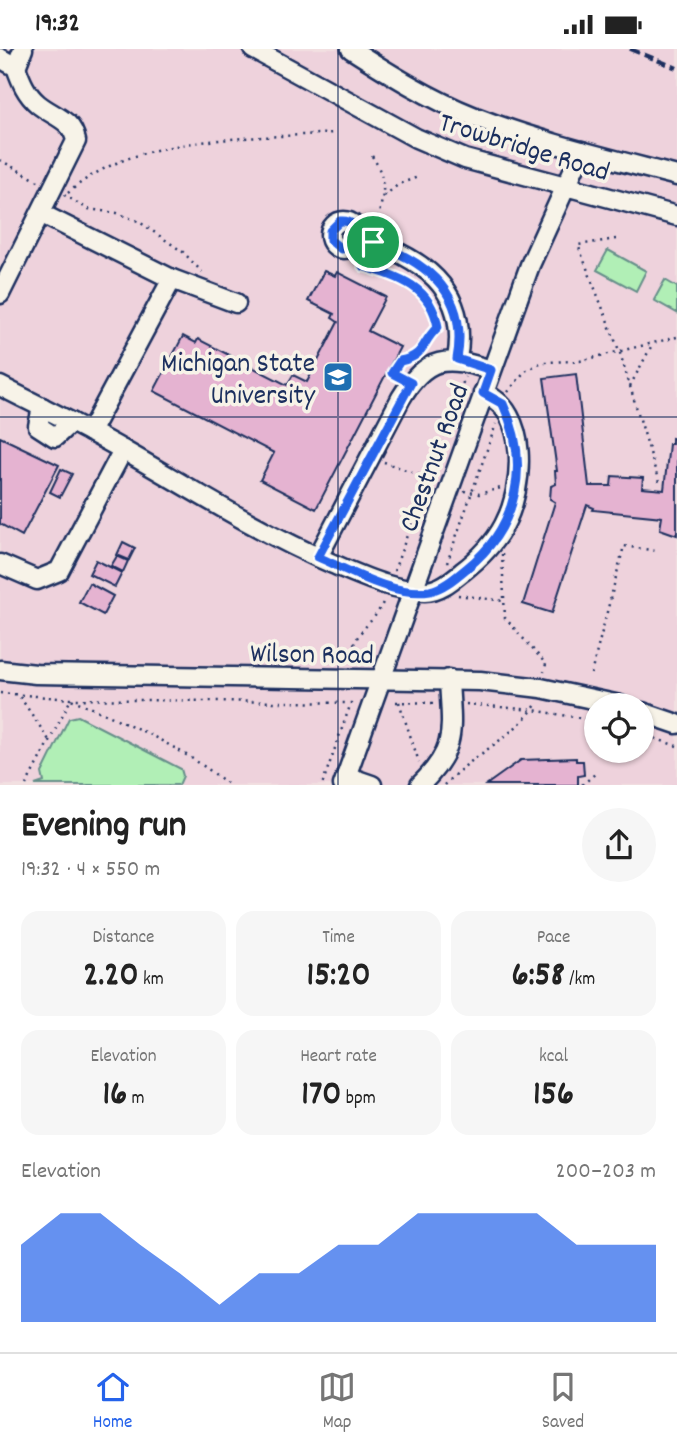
<!DOCTYPE html>
<meta charset="utf-8">
<style>
body{margin:0;font-family:Dekko,sans-serif;background:#f6f6f6;color:#222;height:100vh;display:flex;flex-direction:column;font-size:26px;white-space:nowrap}
*{box-sizing:border-box;margin:0}
p{font-size:23px;color:#767676}
.icon{flex:none;width:38px;height:38px;fill:none;stroke:currentColor;stroke-width:2;stroke-linecap:round;stroke-linejoin:round}
.map{position:relative;height:736px;overflow:hidden}
.details{display:flex;flex-direction:column;background:#fff;flex:1}
.details>*{flex:none}
.buttons{position:absolute;left:584px;top:644px;display:grid;gap:14px}
.buttons a{display:grid;place-items:center;width:70px;height:70px;border-radius:50%;background:#fff;box-shadow:0 2px 5px #0004;font-size:35px}
.pin{position:absolute;display:grid;place-items:center;width:60px;height:60px;color:#fff;margin:-30px;border:4px solid #fff;border-radius:50%;box-shadow:0 2px 7px #0007}
.round{display:grid;place-items:center;flex:none;width:74px;height:74px;border-radius:37px;background:#f6f6f6}
.summary{display:flex;align-items:center;justify-content:space-between;height:119px;padding:0 21px}
h1{font-size:38px;font-weight:800;line-height:52px}
.metrics{display:grid;grid-template-columns:repeat(3,1fr);gap:10px;height:119px;padding:7px 21px}
.metrics div{display:grid;align-content:center;border-radius:18px;background:#f6f6f6;text-align:center}
.metrics b{font-size:35px;font-weight:800}
.metrics small{font-size:19px;font-weight:400}
.metrics p{font-size:19px}
.chart{height:196px;padding:14px 21px}
.chart p{display:flex;justify-content:space-between}
.chart svg{width:100%;height:126px;margin-top:7px;fill:#2563eb;opacity:.7}
.status{display:flex;justify-content:space-between;align-items:center;height:49px;padding:0 35px;background:#fff;direction:ltr}
.status svg{height:19px;fill:currentColor}
.tab-bar{display:flex;justify-content:space-around;align-items:center;height:98px;border-top:2px solid #e0e0e0;background:#fff;font-size:19px;color:#767676}
.tab-bar a{display:grid;justify-items:center;gap:4px}
.tab-bar .active{color:#2563eb}
.map>svg:first-child{display:block}
</style>
<div class="status"><b>19:32</b><svg viewBox="0 0 49 12"><path d="M0 12V9h3v3zM5 12V6h3v6zM10 12V3h3v9zM15 12V0h3v12zM26 1h20v11H26zM47 4h2v5h-2z"/></svg></div>
<div class="map">
<svg width="677" height="736" viewBox="0 0 677 736">
<rect width="100%" height="100%" fill="#f2e0e1"/>
<filter id="ink" filterUnits="userSpaceOnUse"><feTurbulence type="fractalNoise" baseFrequency=".0143" numOctaves="2"/><feDisplacementMap in="SourceGraphic" scale="14" xChannelSelector="R" yChannelSelector="G"/><feConvolveMatrix kernelMatrix="1 2 1 2 8 2 1 2 1" color-interpolation-filters="sRGB"/></filter>
<g filter="url(#ink)">
<!-- built -->
<path fill="#eed2dc" fill-rule="evenodd" d="M0 0H677V736H0ZM597 656H642V702H597Z"/>
<!-- green -->
<g fill="#b1efb6" stroke="#668f8a" stroke-width="2">
<polygon points="608,201 646,222 636,242 597,221"/>
<polygon points="665,231 677,238 677,264 654,251"/>
<polygon points="78,667 181,720 183,727 179,736 35,736 44,733 42,724 69,669"/>
</g>
<!-- building -->
<g fill="#e5b3d1" stroke="#1b2f5e" stroke-width="2">
<polygon points="324,222 335,227 337,223 386,248 368,282 400,298 316,460 260,431 274,404 154,342 183,287 196,294 198,290 287,336 293,326 307,333 338,273 332,269 334,265 308,252"/>
<polygon points="576,325 589,437 611,437 612,427 643,429 642,439 664,441 669,395 672,395 672,389 677,390 677,486 660,480 662,468 593,461 594,459 587,456 552,564 523,555 555,453 550,450 551,437 556,435 555,422 557,422 544,329"/>
<polygon points="0,388 59,416 22,487 0,475"/>
<polygon points="61,420 72,425 60,448 50,443"/>
<polygon points="123,493 135,499 129,511 117,506"/>
<polygon points="117,507 128,512 123,523 111,517"/>
<polygon points="96,511 122,524 115,538 89,525"/>
<polygon points="89,534 113,547 103,566 79,553"/>
<polygon points="576,709 576,712 583,712 584,726 578,727 578,736 486,736 521,711"/>
</g>
<g fill="none" stroke-linecap="round" stroke-linejoin="round">
<!-- minor casing -->
<g stroke="#1b2f5e" stroke-width="23">
<g id="minor">
<polyline points="253,0 416,89 465,110 677,167"/>
<path d="M351 0C390 25 430 50 473 67 539 93 608 109 677 127"/>
<path d="M0 9 16 18C21 32 26 45 38 55 54 68 72 70 76 92L0 245"/>
<polyline points="16,18 23,0"/>
<polyline points="42,165 172,230"/>
<circle cx="344" cy="186" r="14"/>
<path d="M358 188C420 207 470 239 457 310"/>
<path d="M0 337C41 358 83 378 123 401 193 441 259 483 333 515 362 527 393 542 425 542 439 542 451 532 462 523 479 510 494 495 504 476 524 439 530 362 483 344"/>
<polyline points="42,358 38,377 55,388 71,373"/>
<polyline points="90,383 172,230 236,254"/>
<path d="M318 508 401 349C427 306 447 307 491 321"/>
<polyline points="0,515 37,531 59,522 123,401"/>
<polyline points="0,621 36,625 480,632 541,639 620,656"/>
<polyline points="642,663 677,675"/>
<polyline points="346,727 372,736"/>
<polyline points="343,736 530,216 582,102"/>
<path d="M420 736C459 698 451 680 449 630"/>
</g>
</g>
<!-- path -->
<g stroke="#1b2f5e" stroke-width="2.5" stroke-dasharray="2 5" stroke-linecap="butt">
<path d="M372 107C391 136 381 149 376 180"/>
<polyline points="0,111 40,133"/>
<path d="M68 144C136 84 245 91 333 84"/>
<polyline points="64,146 88,160 117,164 138,172 183,203 202,223"/>
<polyline points="384,147 399,135 418,128"/>
<polyline points="616,190 578,196 620,304 660,437"/>
<path d="M368 206 363 217C399 228 431 237 438 278L421 303"/>
<polyline points="399,328 392,324 400,312 413,309"/>
<polyline points="630,337 652,296"/>
<polyline points="508,343 525,322 542,313 580,312 677,288"/>
<polyline points="384,413 428,429 465,328"/>
<polyline points="464,442 479,445 501,439"/>
<polyline points="502,505 505,569 546,615 544,623"/>
<polyline points="447,514 496,375"/>
<polyline points="394,522 428,429 438,433"/>
<polyline points="458,546 504,552"/>
<path d="M350 609C356 577 374 577 384 551"/>
<polyline points="591,625 624,497 657,502"/>
<polyline points="0,644 71,650 351,654 322,736"/>
<polyline points="20,648 49,691"/>
<polyline points="396,653 435,654"/>
<polyline points="399,653 419,713"/>
<polyline points="466,655 533,661 597,672"/>
<polyline points="585,670 597,692"/>
<polyline points="642,685 677,697"/>
<polyline points="602,702 603,704"/>
<path d="M26 736 71 650C127 674 181 697 229 736"/>
<path d="M444 736C472 706 515 688 538 653"/>
<polyline points="582,736 596,724"/>
</g>
<!-- minor -->
<use href="#minor" stroke="#f7f3e8" stroke-width="18"/>
<!-- rail -->
<polyline stroke="#1b2f5e" stroke-width="4.5" stroke-dasharray="10 5" stroke-linecap="butt" points="630,0 677,19"/>
</g>
</g>
<g fill="none" stroke-linecap="round" stroke-linejoin="round" filter="url(#ink)">
<!-- route casing -->
<g stroke="#fff" stroke-width="14">
<path id="route" d="M373 193 358 188 354 197 341 200 330 191V182L340 172C351 171 358 177 358 188 420 208 470 239 457 310L491 321 483 344 503 355C531 415 518 478 467 519 456 528 444 539 430 542 395 548 350 522 318 508L411 334 392 324 400 312C427 306 420 294 438 278 431 237 399 228 363 217L373 193"/>
</g>
<!-- route -->
<use href="#route" stroke="#2563eb" stroke-width="9"/>
</g>
<!-- grid -->
<path fill="none" stroke="#1b2f5e" stroke-width="2" stroke-opacity="0.55" d="M338 0V736M0 368H677"/>
<!-- icons -->
<defs>
<g id="university-square" transform="scale(1.575)"><rect x="-9" y="-9" width="18" height="18" rx="4" fill="#1f6fb2" stroke="#f7f3e8"/><path d="M0-5L7-2L0 1L-7-2ZM-4 1L0 2.5L4 1V4Q0 6-4 4Z" fill="#fff"/></g>
</defs>
<g fill-rule="evenodd">
<use href="#university-square" x="338" y="328"/>
</g>
<g text-anchor="middle" stroke-width="7" stroke-linejoin="round" paint-order="stroke">
<!-- street labels -->
<g font-size="28" fill="#1b2f5e" stroke="#f7f3e8">
<text transform="translate(525 96) rotate(17)" y="10">Trowbridge Road</text>
<text transform="translate(432 408) rotate(-70)" y="10">Chestnut Road</text>
<text transform="translate(312 603) rotate(1)" y="10">Wilson Road</text>
</g>
<!-- poi labels -->
<g font-size="28" fill="#1b2f5e" stroke="#f7f3e8" text-anchor="end">
<text x="315" y="322">Michigan State<tspan x="315" dy="32">University</tspan></text>
</g>
</g>
</svg>
<div class="buttons">
<a><svg class="icon" aria-label="locate" viewBox="0 0 24 24"><circle cx="12" cy="12" r="6"/><path d="M12 2v4M12 18v4M2 12h4M18 12h4"/></svg></a>
</div>
<div class="pin" style="left:373px;top:193px;background:#1e9e55"><svg class="icon" aria-label="arrive" viewBox="0 0 24 24"><path d="M6 21V4h12l-3 4 3 4H6"/></svg></div>
</div>
<section class="details">
<div class="summary"><div><h1>Evening run</h1><p>19:32 · 4 × 550 m</p></div><a class="round"><svg class="icon" aria-label="share" viewBox="0 0 24 24"><path d="M12 15V3M7 8l5-5 5 5M5 13v7h14v-7"/></svg></a></div>
<div class="metrics">
<div><p>Distance</p><b>2.20<small> km</small></b></div>
<div><p>Time</p><b>15:20</b></div>
<div><p>Pace</p><b>6:58<small> /km</small></b></div>
</div>
<div class="metrics">
<div><p>Elevation</p><b>16<small> m</small></b></div>
<div><p>Heart rate</p><b>170<small> bpm</small></b></div>
<div><p>kcal</p><b>156</b></div>
</div>
<div class="chart"><p><span>Elevation</span>200–203 m</p>
<svg viewBox="0 0 160 44" preserveAspectRatio="none"><path d="M0 44V17L10 6L20 6L30 17L40 27L50 38L60 27L70 27L80 17L90 17L100 6L110 6L120 6L130 6L140 17L150 17L160 17V44z"/></svg>
</div>
</section>
<nav class="tab-bar">
<a class="active"><svg class="icon" aria-label="home" viewBox="0 0 24 24"><path d="M3 11l9-7 9 7M6 9v11h12V9"/></svg>Home</a>
<a><svg class="icon" aria-label="map" viewBox="0 0 24 24"><path d="M3 6l6-2 6 2 6-2v14l-6 2-6-2-6 2zM9 4v14M15 6v14"/></svg>Map</a>
<a><svg class="icon" aria-label="saved" viewBox="0 0 24 24"><path d="M7 4h10v16l-5-4-5 4z"/></svg>Saved</a>
</nav>
